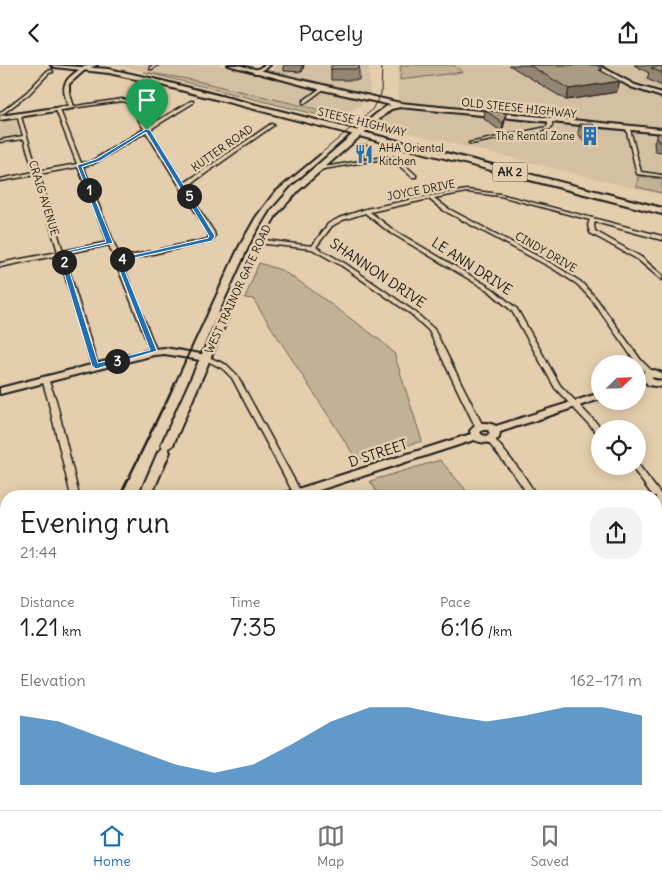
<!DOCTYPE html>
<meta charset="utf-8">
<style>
body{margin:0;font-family:Delius,sans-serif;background:#f2f2f2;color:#202124;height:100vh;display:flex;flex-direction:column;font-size:19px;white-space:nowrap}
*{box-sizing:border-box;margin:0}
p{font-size:16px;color:#757577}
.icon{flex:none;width:28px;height:28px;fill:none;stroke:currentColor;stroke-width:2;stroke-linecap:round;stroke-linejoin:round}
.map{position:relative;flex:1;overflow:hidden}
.sheet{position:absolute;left:0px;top:425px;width:662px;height:320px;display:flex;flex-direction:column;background:#fff;border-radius:20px 20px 0 0;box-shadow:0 2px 12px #0003}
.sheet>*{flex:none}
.needle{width:32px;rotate:67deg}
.fabs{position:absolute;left:591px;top:290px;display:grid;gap:10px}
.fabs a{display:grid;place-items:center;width:55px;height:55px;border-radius:50%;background:#fff;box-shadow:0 2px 12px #0003;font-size:25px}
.pin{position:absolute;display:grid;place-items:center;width:42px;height:42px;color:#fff;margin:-51px -21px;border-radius:50% 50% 50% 0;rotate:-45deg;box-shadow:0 0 5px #0007}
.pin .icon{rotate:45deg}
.km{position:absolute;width:25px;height:25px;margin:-12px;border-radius:50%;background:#222;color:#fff;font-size:14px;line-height:25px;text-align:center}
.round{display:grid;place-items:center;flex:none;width:52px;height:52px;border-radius:20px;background:#f2f2f2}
.overview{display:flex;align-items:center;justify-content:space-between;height:85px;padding:0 20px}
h1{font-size:28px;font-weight:600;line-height:38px}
.metrics{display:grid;grid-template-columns:repeat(3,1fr);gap:8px;height:85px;padding:5px 20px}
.metrics div{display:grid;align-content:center}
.metrics b{font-size:25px;font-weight:600}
.metrics small{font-size:14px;font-weight:400}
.metrics p{font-size:14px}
.chart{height:140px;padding:10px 20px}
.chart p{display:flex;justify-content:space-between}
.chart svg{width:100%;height:90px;margin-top:5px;fill:#1f6fb2;opacity:.7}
header{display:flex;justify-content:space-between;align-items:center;height:65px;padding:0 20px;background:#fff;font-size:22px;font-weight:600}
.dock{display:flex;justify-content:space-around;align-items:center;height:70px;border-top:1px solid #e0e0e0;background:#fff;font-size:14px;color:#757577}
.dock a{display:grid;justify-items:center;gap:2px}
.dock .current{color:#1f6fb2}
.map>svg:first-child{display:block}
</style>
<header><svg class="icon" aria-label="back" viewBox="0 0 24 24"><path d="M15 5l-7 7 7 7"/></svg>Pacely<svg class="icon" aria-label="share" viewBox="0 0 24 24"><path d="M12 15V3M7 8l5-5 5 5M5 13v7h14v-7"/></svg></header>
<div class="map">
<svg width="662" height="745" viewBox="0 0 662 745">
<rect width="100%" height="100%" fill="#e4cead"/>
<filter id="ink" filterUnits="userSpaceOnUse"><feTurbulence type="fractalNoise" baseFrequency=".02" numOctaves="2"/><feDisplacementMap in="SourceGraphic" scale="10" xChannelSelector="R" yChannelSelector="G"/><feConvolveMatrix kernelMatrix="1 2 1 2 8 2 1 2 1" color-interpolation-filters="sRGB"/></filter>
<g filter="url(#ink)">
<!-- built -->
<g fill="#d3bfa1">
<polygon points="113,0 218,0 276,16 366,36 360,41 342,50 188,14"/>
<polygon points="275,0 369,0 370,30 272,7"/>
<polygon points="398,0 662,0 662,130 378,60 390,46 398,42"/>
<polygon points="10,54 16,56 20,71 0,75 0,55"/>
</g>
<!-- green -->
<g fill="#c3b195" stroke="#706658">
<polygon points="401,0 453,0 463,7 400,15"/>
<polygon points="144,7 188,14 342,50 344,53 342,55 339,55"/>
<polygon points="127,9 160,14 314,53 301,51"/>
<polygon points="451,89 662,141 662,144 470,94"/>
<polygon points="638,111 662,114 662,128 637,122"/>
<polygon points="259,198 281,205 306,221 380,275 394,288 422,376 357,395 253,234 245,233"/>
<polygon points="440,395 465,424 466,431 379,431 370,416"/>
<polygon points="382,739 433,739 437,745 368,745"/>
</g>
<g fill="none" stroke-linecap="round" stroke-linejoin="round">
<!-- minor casing -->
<g stroke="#1c1c1c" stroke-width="3">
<g id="minor">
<polygon points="153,0 158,0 152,4 150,4 150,2"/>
<polygon points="52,5 53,7 49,8 29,29 0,51 0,48 27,27 47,6"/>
<polygon points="322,22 325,23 305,38 303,38 303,36"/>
<path d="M122 34 130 36 147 62 191 36H193V38L149 65 183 119 271 59 274 60 185 123 214 167 215 171 212 176 121 196 157 287 156 288H152L151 287 109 180 64 189 98 301 95 303 92 301 59 190 0 202V198L58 187 35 110 0 116V114L34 107 24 74 0 77V75L23 71 17 50 20 49 38 106 77 99 56 45 58 44 60 45 81 98 90 97 144 64 128 38 122 36 72 43 70 42ZM146 67 208 167 209 171 208 174 120 193 83 101 93 99ZM78 102 108 177 63 186 39 109Z"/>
<polygon points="549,55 552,56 552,61 550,64 471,79 469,78 547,62"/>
<polygon points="626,63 630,64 641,107 662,110 662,112 637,109"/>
<polygon points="390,91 398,94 416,110 416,112 412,112 394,96 389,93 318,105 316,104 318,103"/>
<polygon points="467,125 500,129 662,171 662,175 595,157 594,160 595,166 641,192 662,210 662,215 637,194 590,168 588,160 590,155 500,131 467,127 434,133 447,143 556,201 581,217 596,233 641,295 652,306 653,308 650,310 648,310 637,299 592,235 577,219 552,203 443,145 429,134 370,147 392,164 493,224 517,244 560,320 602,364 600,364 600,369 597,368 555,323 512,246 489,226 388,166 365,148 343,155 332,161 316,182 346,199 415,247 434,264 483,361 482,363 476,363 475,361 429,266 411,249 342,201 312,184 257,178 254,176 257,174 312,181 328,159 339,153 366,144 429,131"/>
<polygon points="206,291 227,300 237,310 303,431 295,431 232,313 223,304 204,294 203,293"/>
<polygon points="43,312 47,312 48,314 56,335 79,431 71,431 48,335 42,314"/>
<polygon points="491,372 494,373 522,408 537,431 529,431 516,412 488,377 487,375 488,373"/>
<path d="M638 399 661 430 662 446 659 445C657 440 656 437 656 431H653L631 401H638Z"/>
<polygon points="6,518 6,526 0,528 0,520"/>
<path d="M656 722C662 725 662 734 662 742 654 738 656 729 656 722Z"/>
<polygon points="210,739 222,739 223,743 224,741 229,739 248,739 246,743 241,745 212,745"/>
<polygon points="442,739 454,739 457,745 445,745"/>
</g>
</g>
<!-- tertiary casing -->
<g stroke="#1c1c1c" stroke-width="4">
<g id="tertiary">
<polygon points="265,0 270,0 258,8 254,8 254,6"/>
<polygon points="592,0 598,0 635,20 662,28 662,32 631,22"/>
<path d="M83 2 87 3 69 19V28L74 43 0 55V51L69 41C59 19 65 15 83 2Z"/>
<polygon points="165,283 206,290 210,293 206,296 165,289 154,290 0,329 0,323 154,284"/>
<polygon points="655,305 662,308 662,314 651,312 654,315 662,316 662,322 648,320 641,312 644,307"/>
<path d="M600 328V334L500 367 499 373C490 379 484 379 474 375L301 431H284L285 428 471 369 470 366C477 357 486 356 496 361ZM483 365H488L490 369 487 371 482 370 480 367Z"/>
</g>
</g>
<!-- secondary casing -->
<g stroke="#1c1c1c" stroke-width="4">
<g id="secondary">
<polygon points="228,0 237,0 400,38 662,64 662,68 400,42 391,44 299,125 277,149 261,176 173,380 168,384 170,387 151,431 139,431 158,387 163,383 161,380 253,176 271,146 293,121 376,49 387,41 391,40 314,23"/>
<polygon points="6,733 6,739 20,739 18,745 0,745"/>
</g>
</g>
<!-- primary casing -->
<g stroke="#1c1c1c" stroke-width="4">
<polygon id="primary" points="88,0 97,0 85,5 82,3"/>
</g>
<!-- trunk casing -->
<g stroke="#1c1c1c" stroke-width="4">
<polygon id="trunk" points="51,0 109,4 154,14 662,143 662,149 153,18 109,8 54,2"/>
</g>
<!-- minor -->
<use href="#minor" fill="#e4cead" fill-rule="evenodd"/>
<!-- tertiary -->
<use href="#tertiary" fill="#e4cead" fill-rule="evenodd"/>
<!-- secondary -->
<use href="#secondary" fill="#e4cead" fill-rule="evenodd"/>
<!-- primary -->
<use href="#primary" fill="#e4cead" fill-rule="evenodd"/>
<!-- trunk -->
<use href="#trunk" fill="#e4cead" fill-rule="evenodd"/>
<!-- rail-far3 -->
<polyline stroke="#1c1c1c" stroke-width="1" points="319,90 371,46 381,29 382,0"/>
<!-- rail-far2 -->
<polyline stroke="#1c1c1c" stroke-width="2" points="163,344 238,182 255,152 273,128 320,89"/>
<!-- rail-far1 -->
<polyline stroke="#1c1c1c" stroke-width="2.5" points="120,431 163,342"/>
<!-- rail -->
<polyline stroke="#1c1c1c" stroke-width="3" points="0,686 6,673"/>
</g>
<!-- wall -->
<g fill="#948672" stroke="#1c1c1c">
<polygon points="283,0 304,0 302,7 284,6"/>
<polygon points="359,0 359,15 331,15 331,4"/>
<polygon points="509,0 596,0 603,7 617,27 566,35"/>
<polygon points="634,0 662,0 662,21 647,14 649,8"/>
<polygon points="485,45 505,56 502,67 484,54"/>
<polygon points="580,59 599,68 597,77 584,77 578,68"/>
<polygon points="657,68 662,69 662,87 655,86 654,78"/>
<polygon points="358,80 371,92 363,93 358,87"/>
</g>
<!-- shaded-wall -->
<g fill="#786d5d" stroke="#1c1c1c">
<polygon points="302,0 304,0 302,7"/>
<polygon points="620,16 617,27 566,35 569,24"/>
<polygon points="506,48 505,56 502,67 503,58"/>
<polygon points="371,86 371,92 363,93 363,87"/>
</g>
<!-- building -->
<g fill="#ac9c85" stroke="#1c1c1c">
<rect x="331" y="0" width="28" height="4"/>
<polygon points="529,0 596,0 603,4 599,5 620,16 569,24"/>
<polygon points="659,0 662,0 662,8 651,3 661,1"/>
<polygon points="485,45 506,48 503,58"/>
<polygon points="580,59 593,59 599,68 586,68"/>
<polygon points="657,68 662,69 662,77 658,77"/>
<polygon points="366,79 371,86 363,87 358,80"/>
</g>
</g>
<!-- route -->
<path fill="#1f6fb2" stroke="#fff" fill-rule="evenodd" d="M146 64 150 65 215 171 212 176 121 196 157 286 96 304 92 301 58 188 106 177 77 100 96 94ZM146 67 209 171 208 173 115 194 150 285 98 298 64 189 113 178 82 102 100 96Z"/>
<!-- icons -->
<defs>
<g id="building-bare" transform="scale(1.5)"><path d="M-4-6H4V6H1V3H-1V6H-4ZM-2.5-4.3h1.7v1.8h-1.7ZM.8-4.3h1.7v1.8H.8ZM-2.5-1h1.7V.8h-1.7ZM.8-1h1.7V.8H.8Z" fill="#1f6fb2" stroke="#e4cead" stroke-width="2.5" paint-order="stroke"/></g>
<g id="restaurant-bare" transform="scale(1.5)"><path d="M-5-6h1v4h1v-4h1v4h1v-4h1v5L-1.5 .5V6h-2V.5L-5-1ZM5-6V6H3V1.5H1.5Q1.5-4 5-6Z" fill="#1f6fb2" stroke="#e4cead" stroke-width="2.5" paint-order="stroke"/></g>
</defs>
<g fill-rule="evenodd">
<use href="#building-bare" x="590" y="71"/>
<use href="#restaurant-bare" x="364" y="89"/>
</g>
<g text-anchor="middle" stroke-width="5" stroke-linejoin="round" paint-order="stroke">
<!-- far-street labels -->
<g font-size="11" fill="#1c1c1c" stroke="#e4cead">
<text transform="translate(519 43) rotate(6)" y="4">OLD STEESE HIGHWAY</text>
<text transform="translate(362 57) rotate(14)" y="4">STEESE HIGHWAY</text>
<text transform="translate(222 83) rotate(-35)" y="4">KUTTER ROAD</text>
<text transform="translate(421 125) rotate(-11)" y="4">JOYCE DRIVE</text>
<text transform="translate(44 133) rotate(73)" y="4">CRAIG AVENUE</text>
<text transform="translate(546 187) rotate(30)" y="4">CINDY DRIVE</text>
<text transform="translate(238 224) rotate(-65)" y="4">WEST TRAINOR GATE ROAD</text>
</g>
<!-- far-poi labels -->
<g font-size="11" fill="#1c1c1c" stroke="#e4cead" text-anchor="end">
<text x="575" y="75">The Rental Zone</text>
<text x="379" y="87" text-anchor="start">AHA Oriental<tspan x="379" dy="13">Kitchen</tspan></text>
</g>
<!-- shield labels -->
<rect fill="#e4cead" stroke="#585148" stroke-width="1" x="492.5" y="97.5" width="35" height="19" rx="4"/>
<g font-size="12" font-weight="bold" fill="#1c1c1c">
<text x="510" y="111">AK 2</text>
</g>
<!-- street labels -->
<g font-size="14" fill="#1c1c1c" stroke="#e4cead">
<text transform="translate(472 201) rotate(33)" y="5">LE ANN DRIVE</text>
<text transform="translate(378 208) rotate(34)" y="5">SHANNON DRIVE</text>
<text transform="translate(378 388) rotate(-18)" y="5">D STREET</text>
</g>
</g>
</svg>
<div class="fabs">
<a><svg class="needle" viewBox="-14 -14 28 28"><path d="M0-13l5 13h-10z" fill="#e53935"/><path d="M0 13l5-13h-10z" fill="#757577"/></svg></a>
<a><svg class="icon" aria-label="locate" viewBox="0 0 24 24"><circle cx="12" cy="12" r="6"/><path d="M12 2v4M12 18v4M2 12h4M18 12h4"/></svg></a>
</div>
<div class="pin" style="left:147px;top:65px;background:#1e9e55"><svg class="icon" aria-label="arrive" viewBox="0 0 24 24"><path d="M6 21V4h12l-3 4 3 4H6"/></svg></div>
<b class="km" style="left:89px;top:125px">1</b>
<b class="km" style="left:64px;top:197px">2</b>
<b class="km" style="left:117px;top:296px">3</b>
<b class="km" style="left:122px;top:194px">4</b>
<b class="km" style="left:189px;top:131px">5</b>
<section class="sheet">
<div class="overview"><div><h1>Evening run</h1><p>21:44</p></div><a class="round"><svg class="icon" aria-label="share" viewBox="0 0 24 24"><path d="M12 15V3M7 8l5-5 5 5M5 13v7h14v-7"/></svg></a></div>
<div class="metrics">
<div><p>Distance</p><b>1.21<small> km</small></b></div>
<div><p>Time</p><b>7:35</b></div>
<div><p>Pace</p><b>6:16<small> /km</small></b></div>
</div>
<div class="chart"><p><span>Elevation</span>162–171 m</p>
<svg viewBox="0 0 160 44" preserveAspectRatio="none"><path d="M0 44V10L10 13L20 20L30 27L40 34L50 38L60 34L70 24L80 13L90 6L100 6L110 10L120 13L130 10L140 6L150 6L160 10V44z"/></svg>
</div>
</section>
</div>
<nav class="dock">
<a class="current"><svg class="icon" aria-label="home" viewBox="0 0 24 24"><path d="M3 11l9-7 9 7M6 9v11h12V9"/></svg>Home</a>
<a><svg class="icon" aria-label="map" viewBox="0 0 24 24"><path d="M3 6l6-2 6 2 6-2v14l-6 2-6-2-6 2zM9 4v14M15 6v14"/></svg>Map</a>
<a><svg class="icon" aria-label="saved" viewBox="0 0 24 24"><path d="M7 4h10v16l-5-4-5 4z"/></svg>Saved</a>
</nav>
